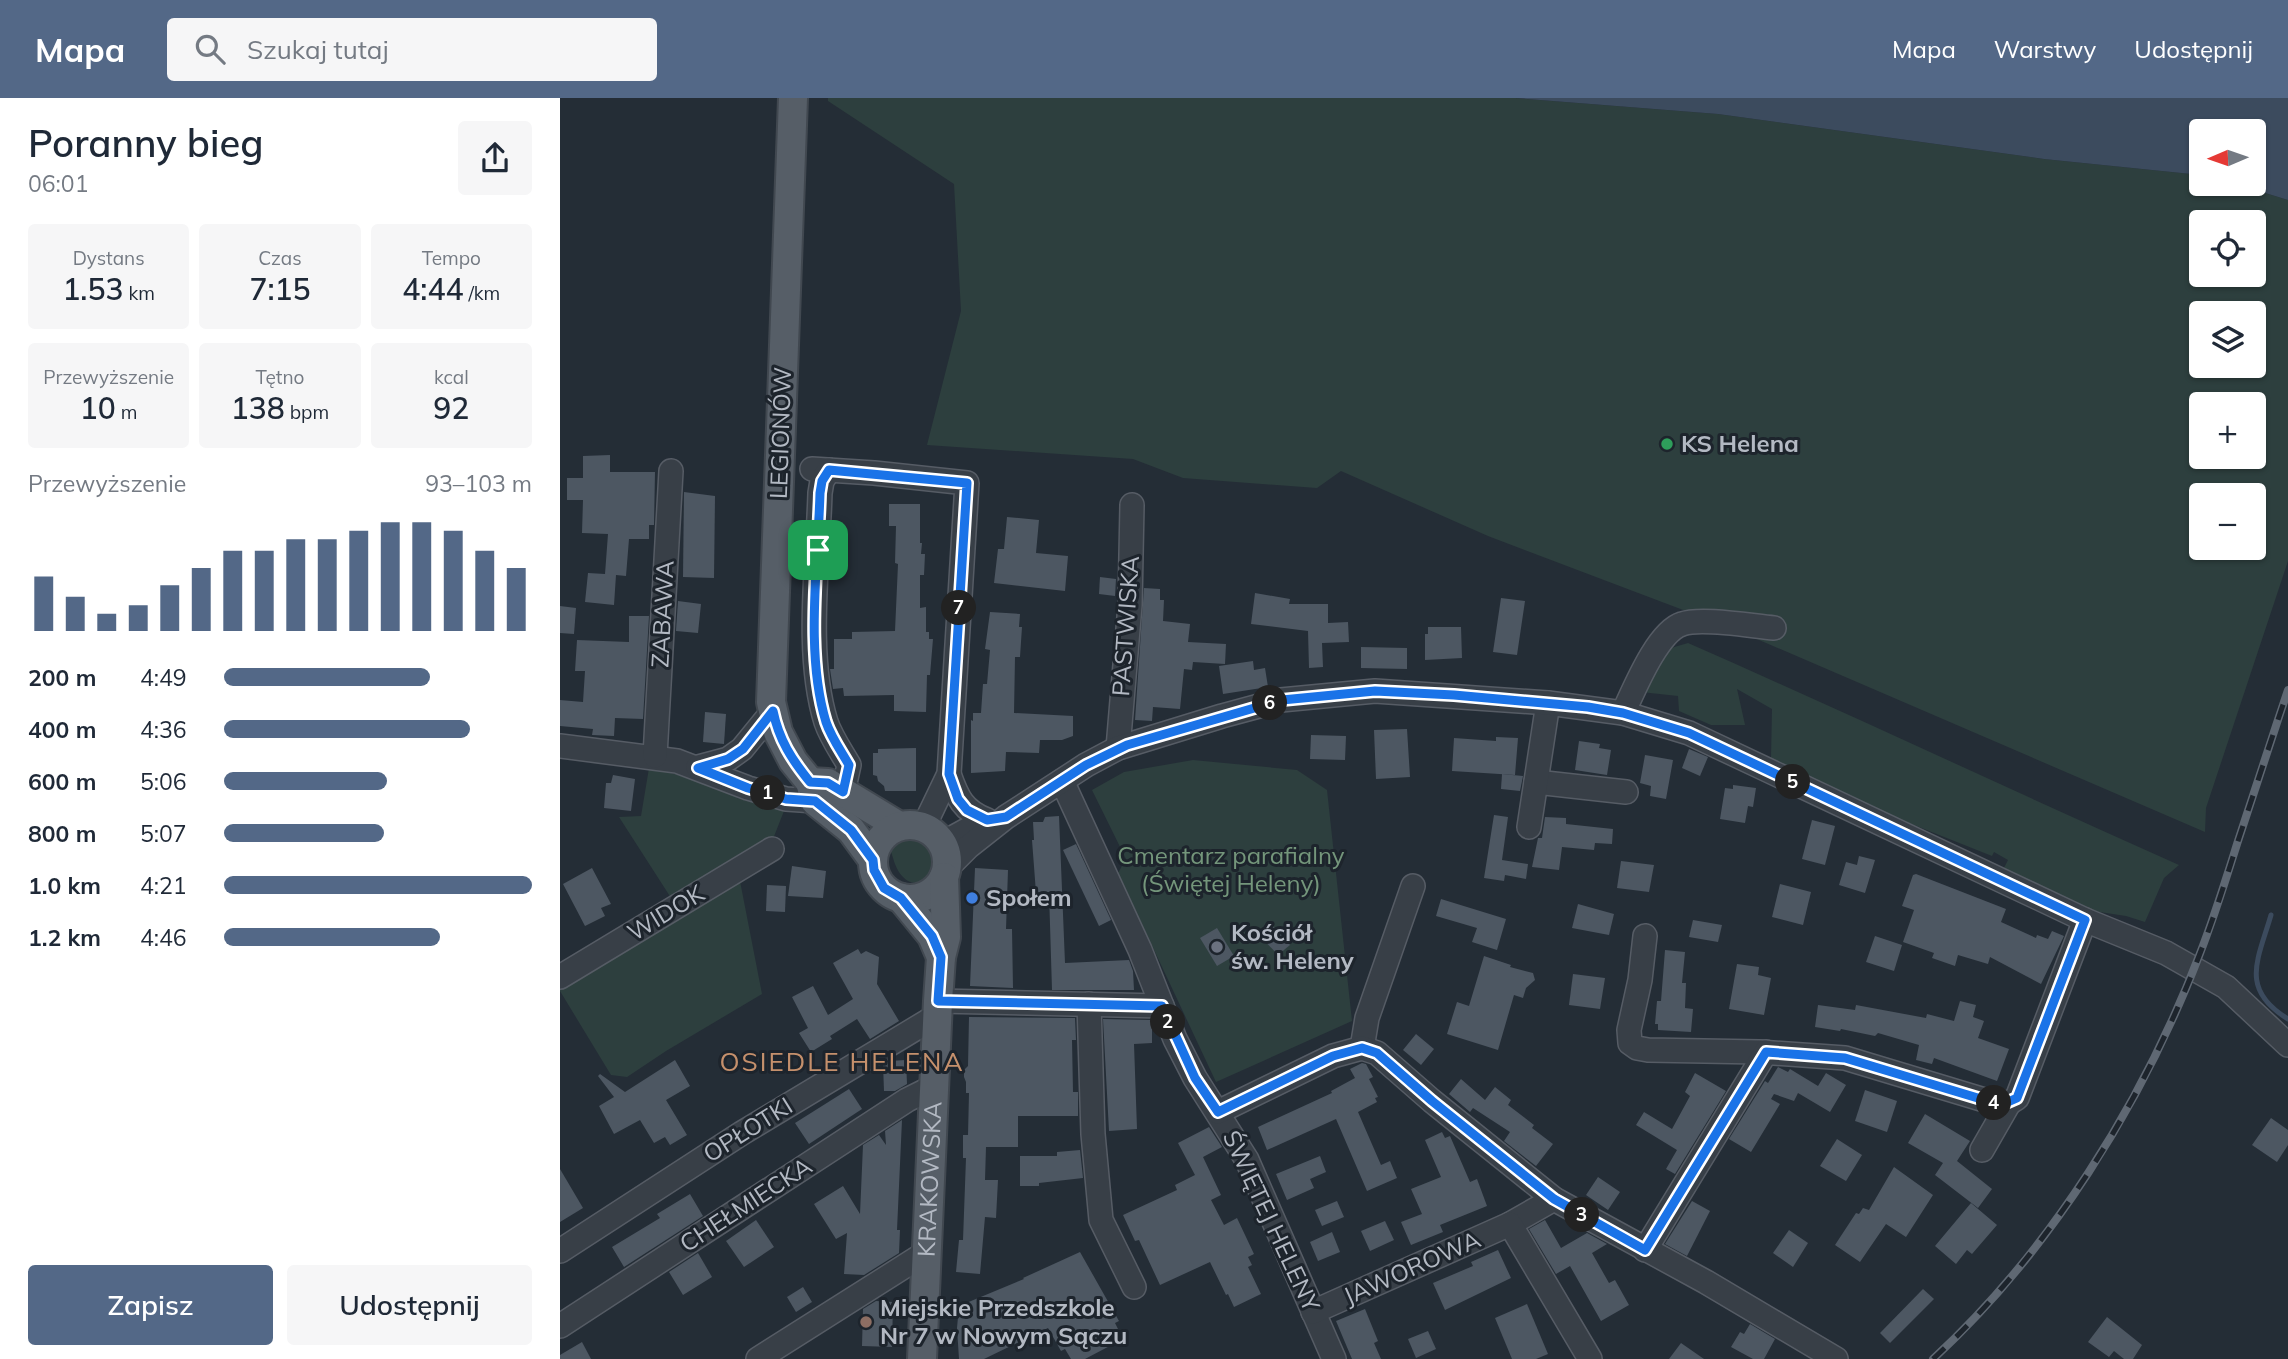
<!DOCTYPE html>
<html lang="pl">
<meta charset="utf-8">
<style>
body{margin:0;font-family:Mulish,sans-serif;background:#f6f6f7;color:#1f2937;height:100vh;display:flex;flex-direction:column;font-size:26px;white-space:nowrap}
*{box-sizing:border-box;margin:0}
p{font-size:23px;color:#747a83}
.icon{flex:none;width:38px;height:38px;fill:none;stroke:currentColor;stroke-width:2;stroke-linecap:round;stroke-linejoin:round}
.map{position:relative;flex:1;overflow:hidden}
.panel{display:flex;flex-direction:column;background:#fff;width:560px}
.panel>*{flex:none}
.needle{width:46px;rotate:268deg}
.tools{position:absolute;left:1629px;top:21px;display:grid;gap:14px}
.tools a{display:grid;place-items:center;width:77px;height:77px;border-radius:7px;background:#fff;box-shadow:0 2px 5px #0004;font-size:35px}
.pin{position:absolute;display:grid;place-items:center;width:60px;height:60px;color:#fff;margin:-30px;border-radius:14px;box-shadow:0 4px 10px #0006}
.km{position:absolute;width:35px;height:35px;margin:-18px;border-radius:50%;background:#222;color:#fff;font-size:19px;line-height:35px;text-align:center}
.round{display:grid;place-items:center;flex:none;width:74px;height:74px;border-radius:7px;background:#f6f6f7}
.overview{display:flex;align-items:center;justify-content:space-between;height:119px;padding:0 28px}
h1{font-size:38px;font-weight:600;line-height:52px}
.metrics{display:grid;grid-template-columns:repeat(3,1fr);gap:10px;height:119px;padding:7px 28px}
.metrics div{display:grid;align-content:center;border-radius:7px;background:#f6f6f7;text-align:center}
.metrics b{font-size:30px;font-weight:600}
.metrics small{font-size:19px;font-weight:400}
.metrics p{font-size:19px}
.chart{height:196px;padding:14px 28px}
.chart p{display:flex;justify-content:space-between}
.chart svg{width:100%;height:126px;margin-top:7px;stroke:#536887;stroke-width:6}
.button{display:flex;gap:14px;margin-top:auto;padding:14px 28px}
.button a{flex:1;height:80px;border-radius:7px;background:#536887;color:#fff;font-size:28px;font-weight:600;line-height:80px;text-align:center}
.button a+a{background:#f6f6f7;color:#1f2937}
ul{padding:0 28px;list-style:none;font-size:23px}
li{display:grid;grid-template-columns:112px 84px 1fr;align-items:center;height:52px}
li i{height:18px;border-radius:9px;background:#536887}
header{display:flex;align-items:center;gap:42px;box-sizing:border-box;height:98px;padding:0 35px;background:#536887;color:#fff}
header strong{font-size:33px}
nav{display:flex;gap:38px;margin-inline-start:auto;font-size:24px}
.search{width:490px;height:63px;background:#f6f6f7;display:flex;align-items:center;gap:18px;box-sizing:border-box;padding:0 24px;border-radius:7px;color:#747a83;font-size:26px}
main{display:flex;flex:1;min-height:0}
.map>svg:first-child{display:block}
</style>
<header>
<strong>Mapa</strong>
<div class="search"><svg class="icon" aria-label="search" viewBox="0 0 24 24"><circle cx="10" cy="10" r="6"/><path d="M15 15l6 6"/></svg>Szukaj tutaj</div>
<nav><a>Mapa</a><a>Warstwy</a><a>Udostępnij</a></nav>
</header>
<main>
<section class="panel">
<div class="overview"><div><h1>Poranny bieg</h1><p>06:01</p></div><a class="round"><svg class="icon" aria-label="share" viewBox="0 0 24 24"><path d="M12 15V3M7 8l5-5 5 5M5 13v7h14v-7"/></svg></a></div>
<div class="metrics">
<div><p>Dystans</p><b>1.53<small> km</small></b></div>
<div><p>Czas</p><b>7:15</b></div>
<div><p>Tempo</p><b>4:44<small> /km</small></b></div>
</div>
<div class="metrics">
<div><p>Przewyższenie</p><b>10<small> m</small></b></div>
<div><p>Tętno</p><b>138<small> bpm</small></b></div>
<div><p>kcal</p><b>92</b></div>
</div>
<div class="chart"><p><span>Przewyższenie</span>93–103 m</p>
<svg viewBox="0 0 160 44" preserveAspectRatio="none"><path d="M5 44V25M15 44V32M25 44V38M35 44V35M45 44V28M55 44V22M65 44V16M75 44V16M85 44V12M95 44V12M105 44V9M115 44V6M125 44V6M135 44V9M145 44V16M155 44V22"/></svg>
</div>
<ul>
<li><b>200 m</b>4:49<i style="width:67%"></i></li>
<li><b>400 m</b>4:36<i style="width:80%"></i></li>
<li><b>600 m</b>5:06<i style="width:53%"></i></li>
<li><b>800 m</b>5:07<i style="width:52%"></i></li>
<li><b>1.0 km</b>4:21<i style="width:100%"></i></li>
<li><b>1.2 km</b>4:46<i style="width:70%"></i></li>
</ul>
<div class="button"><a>Zapisz</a><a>Udostępnij</a></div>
</section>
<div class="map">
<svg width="1728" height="1261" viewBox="0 0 1728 1261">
<rect width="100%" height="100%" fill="#242d36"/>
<!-- green -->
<g fill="#2d3f3e" fill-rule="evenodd">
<path d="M268 0H955L1158 16 1484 61 1641 77 1642 86H1676L1728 102V463L1646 710 1645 734 1176 532 928 438 781 373 757 390 623 380 573 361 367 347 401 213 394 86 268 3ZM1642 124H1694V177H1642ZM1642 215H1694V268H1642ZM1642 306H1694V359H1642ZM1642 397H1694V450H1642Z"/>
<path d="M1128 545C1292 617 1455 694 1619 767L1604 780 1585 824 1566 818 1533 813 1444 770 1448 762 1434 754 1432 758 1334 719 1211 660 1212 611 1177 591 1185 627H1151L1119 613 1118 598 1081 594 1111 550Z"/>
<polygon points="633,662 737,672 767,692 792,923 656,984 558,775 566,761 532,692 564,674"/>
<polygon points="89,670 115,676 176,697 177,700 224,713 211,746 113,803 59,719 81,718"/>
<path d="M346 733C397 742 367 804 343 779 335 772 333 758 329 748L335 736Z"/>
<polygon points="179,778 202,896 106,953 67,979 51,977 0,893 0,888"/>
</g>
<!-- water -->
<polygon fill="#3c4b5e" points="956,0 1728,0 1728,102 1676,86 1694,86 1694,33 1642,33 1641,77 1484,61 1158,16"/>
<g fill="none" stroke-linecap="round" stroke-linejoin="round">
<!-- stream -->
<path stroke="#3c4b5e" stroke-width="5" d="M1711 817C1698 862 1679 891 1728 921"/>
</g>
<!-- building -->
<g fill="#4d5762">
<polygon points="50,357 50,374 95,374 94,427 89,427 89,441 69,441 66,478 56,477 54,507 25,504 28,475 45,476 48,436 22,435 23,402 7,402 7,380 23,380 23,358"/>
<polygon points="124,394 155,398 154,480 123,479"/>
<polygon points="329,406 360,406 360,445 362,445 361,456 365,456 364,477 360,477 360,510 366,509 366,534 369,534 369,541 373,541 370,577 367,577 366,614 334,613 334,597 284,598 283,590 273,591 270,571 274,571 274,541 292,541 292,534 335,533 338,466 335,465 336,428 329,428"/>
<polygon points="447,419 479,422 476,455 508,458 505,493 434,485 438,451 444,451"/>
<polygon points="540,479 556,481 555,498 539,496"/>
<polygon points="584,490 600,491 600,502 604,502 603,523 630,526 628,544 666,546 665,566 633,564 632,572 624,571 620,611 593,609 592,623 575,622"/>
<polygon points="695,495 730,501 729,506 768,506 768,525 788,524 789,544 762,545 763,569 749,570 748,533 691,526"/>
<polygon points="941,500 965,503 957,557 933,554"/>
<polygon points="118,503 141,506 138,535 116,533"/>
<polygon points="0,508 16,510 14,536 0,535"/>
<polygon points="430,514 460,516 459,529 462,529 460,559 455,559 454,615 513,618 513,638 502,642 480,642 479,655 446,654 445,673 411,675 411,622 413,623 413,615 421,615 423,586 427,586 430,552 425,551"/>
<polygon points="69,518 89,518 83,621 55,620 54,638 32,637 33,631 0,628 0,602 23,604 25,573 15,573 17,542 69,544"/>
<polygon points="868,529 901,529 902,560 865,562 865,536 868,536"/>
<polygon points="801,549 847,550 847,571 801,570"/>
<polygon points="693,563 694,572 705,570 708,589 663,596 659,568"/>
<polygon points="145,614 166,616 164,646 143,644"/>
<polygon points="847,631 850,679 816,681 814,632"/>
<polygon points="751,637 786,638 785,662 750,661"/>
<polygon points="936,639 958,640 955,677 892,673 894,640 936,643"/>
<polygon points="1019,643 1040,646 1039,650 1051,652 1047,677 1015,672"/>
<polygon points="356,650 356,693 325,693 324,688 318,683 317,678 313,677 313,655 318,655 318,651"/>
<polygon points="1129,651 1148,659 1140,678 1122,670"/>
<polygon points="1085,657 1113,662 1106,701 1090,698 1091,688 1080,685"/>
<polygon points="942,676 963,678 960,693 941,691"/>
<polygon points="53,677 75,681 71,713 44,710 46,685 51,685"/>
<polygon points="1173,687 1196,690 1193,709 1188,708 1185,725 1160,721 1165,690 1173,691"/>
<polygon points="934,717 948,719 942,762 968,766 966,781 945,777 944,783 924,780"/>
<polygon points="499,718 505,865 569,862 573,873 574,892 492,892 489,794 476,795 472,742 474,742 473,724 483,724 485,719"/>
<polygon points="985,719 1006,720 1006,726 1053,731 1052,746 1035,745 1034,752 1002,749 999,772 972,769 978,740 982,740"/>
<polygon points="1252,722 1275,728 1265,767 1242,761"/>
<polygon points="516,746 551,822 539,828 503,752"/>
<polygon points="1299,758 1315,762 1305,795 1279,787 1286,764 1297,767"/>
<polygon points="1061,763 1094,767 1089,794 1057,790"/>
<polygon points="232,768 266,773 263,800 228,798"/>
<polygon points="32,770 51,806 41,810 45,818 25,828 3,786"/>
<polygon points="415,770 448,772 446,831 452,831 453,890 410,888"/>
<polygon points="1356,776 1446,811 1441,824 1476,840 1477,837 1488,841 1492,833 1504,838 1481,886 1430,859 1428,866 1398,857 1395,868 1372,860 1374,855 1343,844 1354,812 1342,808 1353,777"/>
<polygon points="1220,786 1251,794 1243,827 1212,819"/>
<polygon points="207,787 226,788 225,814 206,813"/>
<polygon points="881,801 946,821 937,852 912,844 917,830 876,818"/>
<polygon points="1018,806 1054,816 1049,837 1012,830"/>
<polygon points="1133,822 1162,827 1158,844 1129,839"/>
<polygon points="712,827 730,847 718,857 700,838"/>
<polygon points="657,830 674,858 657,868 640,840"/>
<polygon points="1315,838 1342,847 1334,873 1306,864"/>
<polygon points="298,851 301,856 306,853 319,859 317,886 339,923 310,941 297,921 270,938 272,941 251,954 239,935 248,930 232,899 253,888 268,917 293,901 273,865"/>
<polygon points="1105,852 1125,854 1122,885 1126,885 1125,910 1133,911 1131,934 1098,932 1098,926 1095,926 1097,903 1101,903"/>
<polygon points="924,858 951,867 950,869 973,875 975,882 966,890 963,900 954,897 938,952 887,936 897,904 909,908"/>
<polygon points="1177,866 1199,869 1198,877 1211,880 1204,917 1169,911"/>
<polygon points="1013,876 1045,880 1040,911 1009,907"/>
<polygon points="1400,903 1416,907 1413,919 1424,923 1418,940 1449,951 1437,983 1374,960 1372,966 1356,962 1359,947 1318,935 1315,938 1281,931 1280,933 1255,929 1258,907 1295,912 1296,907 1366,920 1367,916 1394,923"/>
<polygon points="409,919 515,920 516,942 512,942 513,994 518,994 518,1018 458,1018 458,1049 426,1049 425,1082 438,1082 436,1120 425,1119 420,1176 396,1174 399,1142 403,1142 406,1060 403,1060 403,1037 408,1037 409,995 406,995 406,984 404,979 404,972 408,968"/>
<polygon points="543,921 592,922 592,945 574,946 577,1031 549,1033"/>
<polygon points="856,936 874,951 861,967 843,952"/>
<polygon points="115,962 130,988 106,1002 127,1037 110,1047 105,1039 94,1045 80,1022 54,1036 39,1008 54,999 38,978 40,976 65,994"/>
<polygon points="346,962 347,986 335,993 324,993 323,966 329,963"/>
<polygon points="802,965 806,966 813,979 809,981 818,999 815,1000 817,1004 798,1014 821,1067 830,1063 837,1080 807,1093 776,1021 707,1052 698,1029 772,995 771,993 795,980 790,971"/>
<polygon points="1218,969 1228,974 1230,971 1258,988 1266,975 1286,987 1270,1014 1238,995 1234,1003 1214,996 1211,1001 1220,1006 1191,1054 1169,1041 1205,983 1208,985"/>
<polygon points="1135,975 1166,993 1115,1076 1106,1071 1117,1052 1076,1027 1084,1014 1112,1031 1130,998 1125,994"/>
<polygon points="901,981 925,1002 935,989 951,1002 948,1007 974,1027 972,1030 993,1046 976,1068 944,1043 950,1034 913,1010 910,1014 889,996"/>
<polygon points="289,991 302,1011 249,1046 235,1025"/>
<polygon points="1305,992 1337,1003 1327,1034 1295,1023"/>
<polygon points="1365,1016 1410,1043 1397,1063 1432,1091 1418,1110 1375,1077 1383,1065 1348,1045"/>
<polygon points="1711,1020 1728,1032 1728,1047 1717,1064 1692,1047"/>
<polygon points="342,1022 337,1132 340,1132 339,1155 304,1177 284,1176 287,1135 276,1141 254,1106 283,1088 300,1116 303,1047 319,1037 326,1047 325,1033"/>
<polygon points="649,1029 662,1049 643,1059 661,1097 651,1102 664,1127 677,1120 694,1156 688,1159 692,1167 688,1169 701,1196 674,1209 668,1196 666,1197 650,1164 600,1187 579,1142 575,1143 563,1117 617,1092 615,1087 635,1077 618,1045"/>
<polygon points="882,1034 885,1040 890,1038 910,1084 917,1081 927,1108 880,1127 883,1134 851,1147 841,1124 862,1116 851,1091 881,1079 865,1042"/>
<polygon points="1277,1041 1302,1057 1286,1083 1260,1068"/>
<polygon points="520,1052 523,1080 479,1085 479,1088 460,1088 460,1058 497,1058 497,1054"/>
<polygon points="760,1058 766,1074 750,1081 754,1090 727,1102 716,1076"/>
<polygon points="1334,1069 1373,1097 1346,1139 1326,1126 1300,1164 1275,1147 1296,1115 1299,1116 1303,1110 1309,1112"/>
<polygon points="0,1071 23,1110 0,1124"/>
<polygon points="1038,1079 1060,1094 1048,1112 1026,1097"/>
<polygon points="130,1096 143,1118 64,1169 52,1149 100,1120 97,1116"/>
<polygon points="777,1103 784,1119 762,1128 755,1112"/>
<polygon points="1132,1103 1150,1113 1127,1158 1105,1146"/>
<polygon points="1411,1105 1437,1127 1412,1156 1407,1152 1396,1166 1375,1148"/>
<polygon points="196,1122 214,1149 184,1169 166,1143"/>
<polygon points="985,1122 1001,1150 1027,1135 1047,1146 1032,1155 1049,1185 1055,1182 1069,1207 1041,1223 1010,1168 996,1176 969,1131"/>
<polygon points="825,1123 834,1142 810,1153 801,1133"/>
<polygon points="1229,1132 1248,1145 1233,1169 1213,1155"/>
<polygon points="772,1134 780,1154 758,1163 750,1144"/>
<polygon points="938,1152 951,1180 885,1212 873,1185 913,1168 911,1164"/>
<polygon points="520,1154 559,1223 555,1225 563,1241 525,1261 511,1261 505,1251 501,1253 488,1230 424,1261 399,1261 397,1230 399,1208 464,1181 463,1180"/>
<polygon points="138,1155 152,1179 123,1197 109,1174"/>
<polygon points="243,1189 252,1204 236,1214 227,1199"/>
<polygon points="1363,1191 1374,1201 1330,1245 1320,1235"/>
<polygon points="316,1203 333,1204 332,1249 302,1248 303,1211"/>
<polygon points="967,1206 988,1256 976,1261 952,1261 935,1220"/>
<polygon points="805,1211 818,1243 814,1245 821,1261 792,1261 776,1223"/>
<polygon points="1547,1219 1582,1247 1573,1261 1564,1261 1554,1253 1549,1259 1528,1244"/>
<polygon points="1190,1226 1215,1241 1204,1261 1193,1261 1171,1249 1180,1234 1184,1236"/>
<polygon points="868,1233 876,1251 856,1260 848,1241"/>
<polygon points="22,1244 31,1261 0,1261 0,1257"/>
<polygon points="1121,1245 1144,1261 1109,1261"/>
</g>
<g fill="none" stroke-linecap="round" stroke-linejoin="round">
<!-- minor casing -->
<g stroke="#565c65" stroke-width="26">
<g id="minor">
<polyline points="252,371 314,375 407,385 389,676 364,728"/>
<path d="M269 372 262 383 260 395C258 467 245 556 266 624 271 639 281 653 289 667L283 694"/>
<path d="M1063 615C1074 592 1097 534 1122 526 1141 519 1191 528 1214 530"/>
<polyline points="0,648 117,663 188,690 226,701 255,703"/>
<polyline points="558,650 570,507 572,407"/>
<polyline points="95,658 111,373"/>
<polyline points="138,669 168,661 182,651 213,613"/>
<path d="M389 676C397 699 403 713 427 722"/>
<polyline points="502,683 580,852 615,941 635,980 687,1062 774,1261"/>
<polyline points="976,684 1066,694"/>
<polyline points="969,729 988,605"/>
<polyline points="383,745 425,722"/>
<polyline points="387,770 408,749 446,719 526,667 558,650 662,618 721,602 815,593 988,605 1063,615 1129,635 1525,822 1606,855 1666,889 1728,947"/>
<polyline points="1085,838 1080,882 1069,932 1070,945 1077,950 1088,952 1200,954 1285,960 1441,1007 1449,1005 1457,1000 1525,822"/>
<polyline points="0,879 212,751"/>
<polyline points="378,903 602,908"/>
<polyline points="529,906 533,1036 541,1122 574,1189"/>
<polyline points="802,950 807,920 853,788"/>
<polyline points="658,1014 773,958 802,950 817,955 872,1003 994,1101 1146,1184 1276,1261"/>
<polyline points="1422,1052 1449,1005"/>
<polyline points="950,1126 994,1101"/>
<polyline points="1085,1152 1206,954"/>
<polyline points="0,1153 182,1035 378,917"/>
<polyline points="753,1214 950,1126 1030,1261"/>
<polyline points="0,1228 347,1002 375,988"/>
<polyline points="198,1261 367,1154"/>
</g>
</g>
<!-- major casing -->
<g stroke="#414850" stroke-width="32">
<g id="major">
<polyline points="233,0 211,604 218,634 233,663 250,684 255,703 291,732 313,762"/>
<polyline points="250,684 268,685 339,728"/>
<circle cx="350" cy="764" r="37"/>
<polyline points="341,800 372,838 381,859"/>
<path id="s1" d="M362 1261 378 903 381 859 386 839 384 779"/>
</g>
</g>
<!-- minor -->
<use href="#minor" stroke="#383f47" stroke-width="23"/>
<!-- major -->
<use href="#major" stroke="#565e67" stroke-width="28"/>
<!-- rail casing -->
<g stroke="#5f6873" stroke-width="8">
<path id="rail" d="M1373 1261C1490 1153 1582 1006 1639 858 1654 820 1666 781 1678 743 1695 692 1711 642 1728 592"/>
</g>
<!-- rail -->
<use href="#rail" stroke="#1d242c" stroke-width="5" stroke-dasharray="16" stroke-linecap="butt"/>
</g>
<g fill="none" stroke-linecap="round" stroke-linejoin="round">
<!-- route casing -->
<g stroke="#fff" stroke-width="14">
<path id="route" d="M269 372 407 385 389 676 398 701 407 712 427 722 446 719 526 667 567 647 722 602 815 593 894 597 1028 609 1063 615 1129 635 1525 822 1457 1000 1441 1007 1285 960 1206 954 1085 1152 994 1101 872 1003 817 955 802 950 773 958 658 1014 635 980 602 908 378 903 381 859 372 838 341 800 324 790 314 772 313 762 291 732 255 703 226 701 188 690 138 670 168 661 183 651 213 613C219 642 232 662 250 684L268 685 283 694 289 667C281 653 271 639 266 624 245 555 258 467 260 395L262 383Z"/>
</g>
<!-- route -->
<use href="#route" stroke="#1a73e8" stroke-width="9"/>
</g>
<!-- markers -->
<circle fill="#2e9e5b" stroke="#1d242c" stroke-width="2.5" cx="1107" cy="346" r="7"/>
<circle fill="#3f7fe0" stroke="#1d242c" stroke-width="2.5" cx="412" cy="800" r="7"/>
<circle fill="#6b7280" stroke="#1d242c" stroke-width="2.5" cx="657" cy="849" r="7"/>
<circle fill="#8d6e63" stroke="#1d242c" stroke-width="2.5" cx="306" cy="1224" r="7"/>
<g text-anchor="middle" stroke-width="6" stroke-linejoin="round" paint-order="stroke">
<!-- street labels -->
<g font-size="24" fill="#b3b9c3" stroke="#1d242c">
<text transform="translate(221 335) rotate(-88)" y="8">LEGIONÓW</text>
<text transform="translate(103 516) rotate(-87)" y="8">ZABAWA</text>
<text transform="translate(566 528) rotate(-86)" y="8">PASTWISKA</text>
<text transform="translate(106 815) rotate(-31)" y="8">WIDOK</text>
<text transform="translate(188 1032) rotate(-32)" y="8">OPŁOTKI</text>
<text dy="8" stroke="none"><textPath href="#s1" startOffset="180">KRAKOWSKA</textPath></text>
<text transform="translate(186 1107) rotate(-33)" y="8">CHEŁMIECKA</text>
<text transform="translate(711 1123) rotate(65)" y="8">ŚWIĘTEJ HELENY</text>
<text transform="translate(852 1170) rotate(-24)" y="8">JAWOROWA</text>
</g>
<!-- poi labels -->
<g font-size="24" font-weight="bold" fill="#b3b9c3" stroke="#1d242c" text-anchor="start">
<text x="1121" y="354">KS Helena</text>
<text x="426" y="808">Społem</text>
<text x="671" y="843">Kościół<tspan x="671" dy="28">św. Heleny</tspan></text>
<text x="320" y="1218">Miejskie Przedszkole<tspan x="320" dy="28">Nr 7 w Nowym Sączu</tspan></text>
</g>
<!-- park labels -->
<g font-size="24" fill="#74967b" stroke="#1d242c">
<text x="671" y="766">Cmentarz parafialny<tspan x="671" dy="28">(Świętej Heleny)</tspan></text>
</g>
<!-- neighbourhood labels -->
<g font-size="26" letter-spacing="2" fill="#c5906c" stroke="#1d242c">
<text x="282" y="973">OSIEDLE HELENA</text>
</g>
</g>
</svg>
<div class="tools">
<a><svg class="needle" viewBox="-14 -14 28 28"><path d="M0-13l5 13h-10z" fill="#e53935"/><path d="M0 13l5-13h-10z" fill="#747a83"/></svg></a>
<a><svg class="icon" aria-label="locate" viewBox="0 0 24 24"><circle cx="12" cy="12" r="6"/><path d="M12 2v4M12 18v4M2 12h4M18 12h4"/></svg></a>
<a><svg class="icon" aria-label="layers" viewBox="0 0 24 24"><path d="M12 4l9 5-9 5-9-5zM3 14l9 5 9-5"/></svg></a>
<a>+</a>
<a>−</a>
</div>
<div class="pin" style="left:258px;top:452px;background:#1e9e55"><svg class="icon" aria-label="arrive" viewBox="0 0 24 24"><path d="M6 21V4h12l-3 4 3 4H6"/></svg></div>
<b class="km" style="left:208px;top:695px">1</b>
<b class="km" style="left:608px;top:924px">2</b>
<b class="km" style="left:1022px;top:1117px">3</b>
<b class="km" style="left:1434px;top:1005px">4</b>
<b class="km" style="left:1233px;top:684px">5</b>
<b class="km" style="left:710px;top:605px">6</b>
<b class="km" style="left:399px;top:510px">7</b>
</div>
</main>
